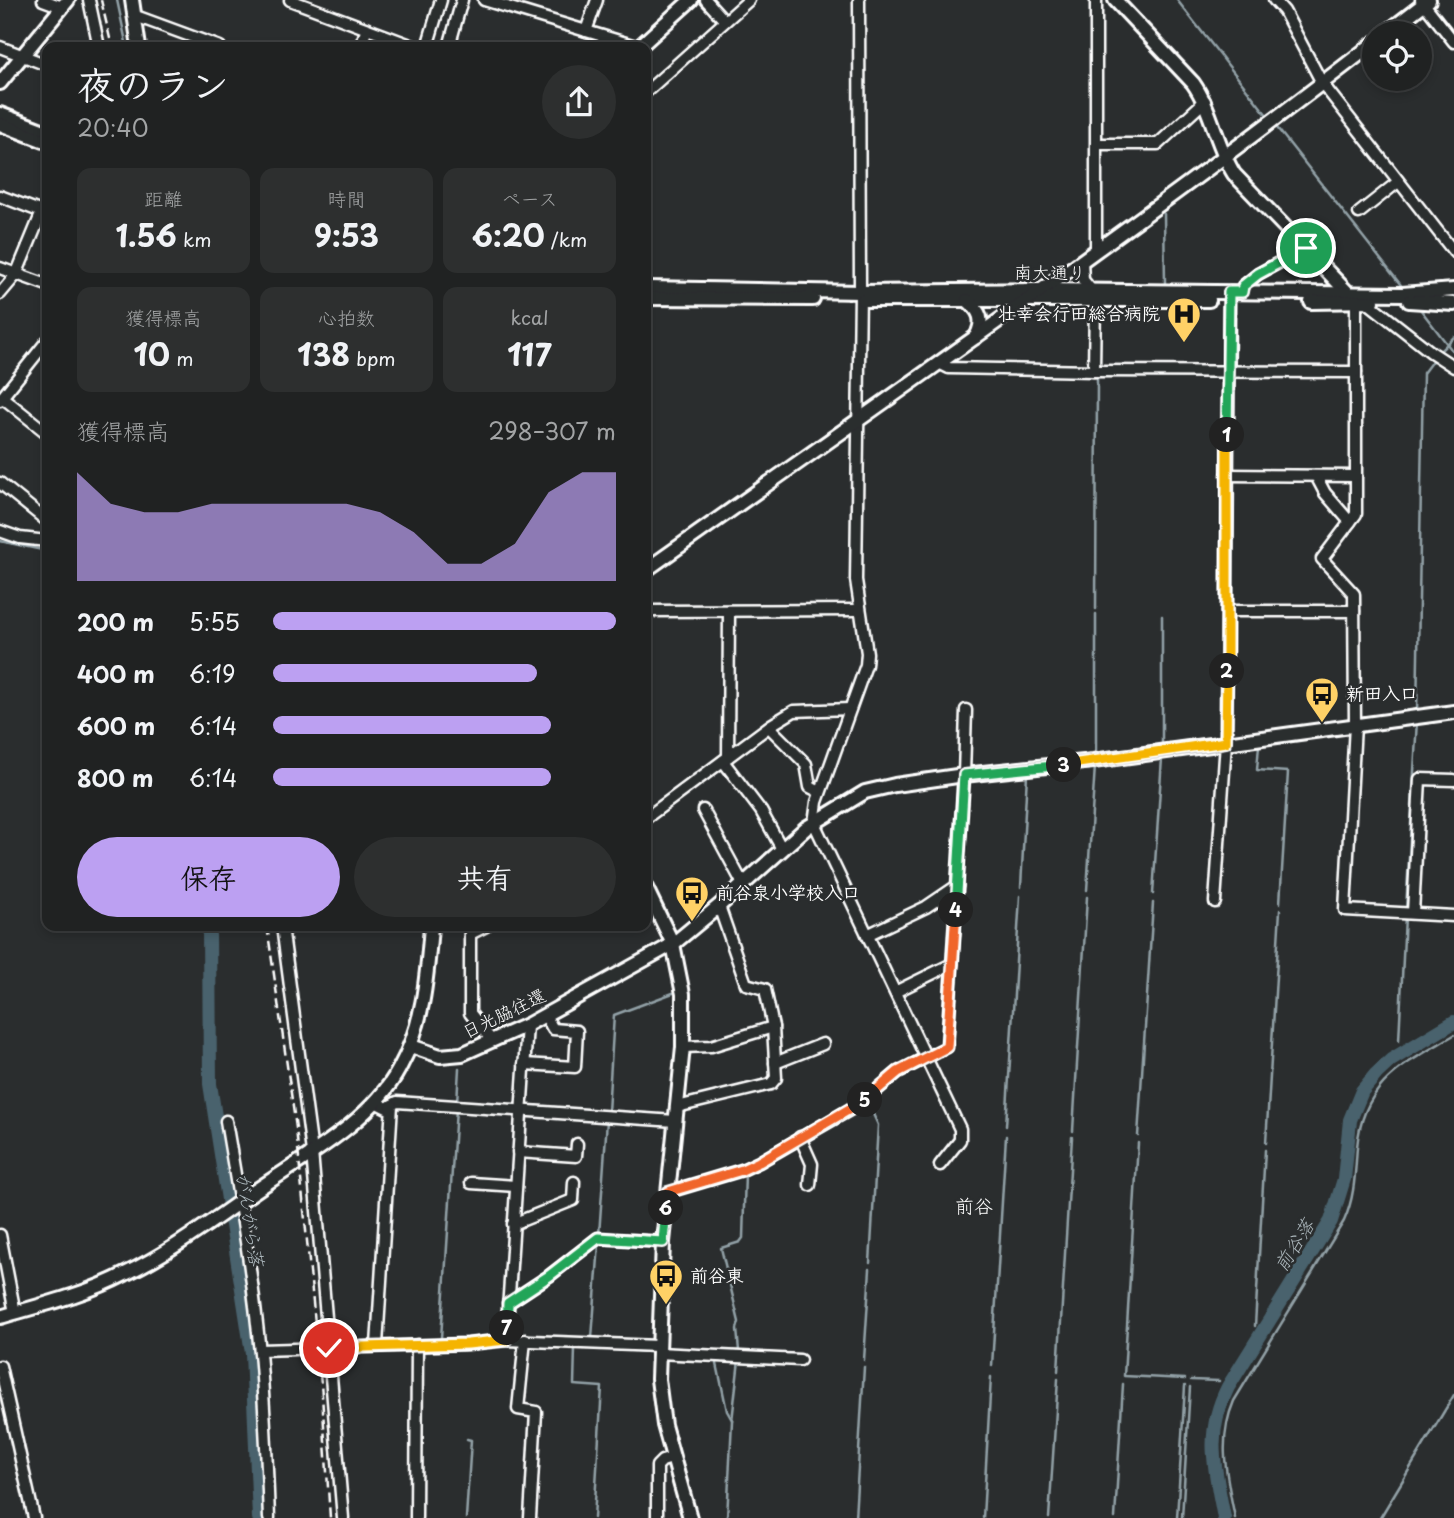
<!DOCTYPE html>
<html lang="ja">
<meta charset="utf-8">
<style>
body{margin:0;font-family:"Playpen Sans","Klee One",sans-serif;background:#2d2f2f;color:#f1f3f6;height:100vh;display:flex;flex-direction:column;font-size:26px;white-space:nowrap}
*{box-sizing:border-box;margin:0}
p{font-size:23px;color:#a2a4a5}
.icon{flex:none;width:38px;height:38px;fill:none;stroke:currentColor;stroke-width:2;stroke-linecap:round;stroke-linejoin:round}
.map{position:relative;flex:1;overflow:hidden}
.sheet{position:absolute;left:42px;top:42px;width:609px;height:889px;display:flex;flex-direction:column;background:#202222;border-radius:14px;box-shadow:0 4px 10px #0003,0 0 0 2px #3d3f40}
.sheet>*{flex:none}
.tools{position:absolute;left:1362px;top:21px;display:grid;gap:14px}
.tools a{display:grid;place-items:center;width:70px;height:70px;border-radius:50%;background:#202222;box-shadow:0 4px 10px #0003,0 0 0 2px #3d3f40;font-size:35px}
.pin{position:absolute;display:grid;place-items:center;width:60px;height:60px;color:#fff;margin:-30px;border:4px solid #fff;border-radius:50%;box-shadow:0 2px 7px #0007}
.km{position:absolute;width:35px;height:35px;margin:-18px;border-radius:50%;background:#222;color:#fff;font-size:19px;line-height:35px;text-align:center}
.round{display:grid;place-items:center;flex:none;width:74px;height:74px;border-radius:37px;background:#2d2f2f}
.overview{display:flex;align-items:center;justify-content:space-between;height:119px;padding:0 35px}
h1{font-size:38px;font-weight:700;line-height:52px}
.stats{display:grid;grid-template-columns:repeat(3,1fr);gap:10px;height:119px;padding:7px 35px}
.stats div{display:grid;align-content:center;border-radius:14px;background:#2d2f2f;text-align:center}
.stats b{font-size:30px;font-weight:700}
.stats small{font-size:19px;font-weight:400}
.stats p{font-size:19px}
.chart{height:196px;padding:14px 35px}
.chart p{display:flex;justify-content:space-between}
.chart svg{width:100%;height:126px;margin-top:7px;fill:#bca0f2;opacity:.7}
.cta{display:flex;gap:14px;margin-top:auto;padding:14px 35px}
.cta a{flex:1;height:80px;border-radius:42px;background:#bca0f2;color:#111;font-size:28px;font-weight:700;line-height:80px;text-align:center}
.cta a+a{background:#2d2f2f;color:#f1f3f6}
ul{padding:0 35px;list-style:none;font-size:23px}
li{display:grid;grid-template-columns:112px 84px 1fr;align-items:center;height:52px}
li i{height:18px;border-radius:9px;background:#bca0f2}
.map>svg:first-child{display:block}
</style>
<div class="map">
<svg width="1454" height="1518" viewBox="0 0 1454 1518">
<rect width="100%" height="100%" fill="#2a2d2e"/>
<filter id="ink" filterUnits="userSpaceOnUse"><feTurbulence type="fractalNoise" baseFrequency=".0143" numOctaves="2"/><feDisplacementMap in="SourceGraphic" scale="14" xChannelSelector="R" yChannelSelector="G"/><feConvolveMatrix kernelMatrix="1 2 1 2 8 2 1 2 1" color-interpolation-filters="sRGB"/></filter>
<g filter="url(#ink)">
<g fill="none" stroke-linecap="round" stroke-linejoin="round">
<!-- stream -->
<g stroke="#92a1a7" stroke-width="2.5">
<polyline points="117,0 127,47"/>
<polyline points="1177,0 1270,119"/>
<polyline points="1101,108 1101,76"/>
<polyline points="1274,124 1404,289"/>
<polyline points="1164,214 1165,284"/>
<polyline points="1417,305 1454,353"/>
<polyline points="1439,352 1454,337"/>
<polyline points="1099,367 1099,334"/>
<polyline points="0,541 47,551"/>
<polyline points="1096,609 1097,377"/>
<polyline points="1417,714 1423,373 1435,357"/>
<polyline points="1259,745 1257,770 1288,772 1280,903"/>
<polyline points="1162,746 1162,616"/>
<polyline points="1096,754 1096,614"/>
<polyline points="1021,887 1027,774"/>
<polyline points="1087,890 1095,766"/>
<polyline points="1153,894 1162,758"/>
<polyline points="1406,909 1417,720"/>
<polyline points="1399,1041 1405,916"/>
<polyline points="457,1103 459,1068"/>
<polyline points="868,1103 878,1125 870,1263"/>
<polyline points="608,1112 614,1015 673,993"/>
<polyline points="1006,1126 1020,896"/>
<polyline points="1073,1131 1087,897"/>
<polyline points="1138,1136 1153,903"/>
<polyline points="1138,1143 1124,1376 1185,1379"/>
<polyline points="1266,1143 1280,910"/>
<polyline points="599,1235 607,1120"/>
<polyline points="1255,1326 1265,1150"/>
<polyline points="441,1338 456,1109"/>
<polyline points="592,1338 599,1244"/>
<polyline points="575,1347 574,1385 602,1387 594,1518"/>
<polyline points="597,1348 649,1352"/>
<polyline points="455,1349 518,1345"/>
<polyline points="704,1351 739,1351 737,1329 739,1322 721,1248 740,1242 743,1238 745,1173"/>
<polyline points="716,1359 727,1411 732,1420"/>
<polyline points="864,1360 870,1269"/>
<polyline points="992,1366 1006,1136"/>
<polyline points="1058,1371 1072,1137"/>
<polyline points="1191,1380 1219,1381"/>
<polyline points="466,1518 471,1440 467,1439"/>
<polyline points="727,1518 732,1421 739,1360"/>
<polyline points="855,1518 864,1367"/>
<polyline points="983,1518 991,1377"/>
<polyline points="1049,1518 1058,1379"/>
<polyline points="1115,1518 1123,1384"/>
<polyline points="1177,1518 1185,1386"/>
<polyline points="1182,1518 1190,1387"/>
<path d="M1235 1518C1227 1477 1217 1441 1234 1401L1344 1221C1355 1197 1355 1173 1357 1147 1363 1082 1404 1065 1454 1035"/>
<polyline points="1380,1518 1454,1395"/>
</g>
<!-- river -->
<g stroke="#49626d" stroke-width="14">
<polyline points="209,926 210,1084 252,1353 259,1518"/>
<path d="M1224 1518C1215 1469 1204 1434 1228 1387L1331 1221 1344 1179 1350 1120 1362 1091 1376 1074 1391 1060 1454 1022"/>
</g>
<!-- minor casing -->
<g stroke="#fff" stroke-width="15">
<g id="minor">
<polyline points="43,0 62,7"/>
<polyline points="89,0 99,47"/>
<polyline points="290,0 416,47"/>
<polyline points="484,0 639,47"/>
<polyline points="706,0 725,21"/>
<polyline points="859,0 860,292 856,580 867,653 866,665 817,802 814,823 960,1129 960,1140 940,1165"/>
<polyline points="1274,0 1284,11 1322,83 1454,252"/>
<polyline points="1421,0 1454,42"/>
<polyline points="133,15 220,47"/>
<polyline points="586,31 597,0"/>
<polyline points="0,47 47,65"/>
<polyline points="360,47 367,29"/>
<polyline points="427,47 441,0"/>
<polyline points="449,47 462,0"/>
<polyline points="646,92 749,0"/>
<polyline points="1097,144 1158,144 1205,101"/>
<polyline points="0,196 47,214"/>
<polyline points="1359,213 1398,182"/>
<polyline points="1096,251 1096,0"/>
<polyline points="1082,261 1083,280 1092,291"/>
<polyline points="0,268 47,285"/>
<polyline points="1242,292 1243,286 1258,274 1306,248"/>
<polyline points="0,294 16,275 42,212"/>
<polyline points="1352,297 1356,302 1356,514 1322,559 1354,594 1355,725 1345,910 1454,916"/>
<polyline points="1366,301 1431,352 1454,367"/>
<polyline points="939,363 949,368 1094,371 1356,372"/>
<polyline points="1094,371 1095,300"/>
<polyline points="2,397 47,433"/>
<polyline points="0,400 47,341"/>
<polyline points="1227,475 1356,476"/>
<polyline points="1316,476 1325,493 1350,522"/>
<polyline points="0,483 47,521"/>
<polyline points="0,531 20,538 47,541"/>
<polyline points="646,611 859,610"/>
<polyline points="1227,611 1354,611"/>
<polyline points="769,727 806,764 810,787 820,792"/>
<polyline points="728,757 729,611"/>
<polyline points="723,761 761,811 782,849"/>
<polyline points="703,810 743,884"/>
<polyline points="646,818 771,725 794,711 850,709"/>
<polyline points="1215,902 1226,742 1229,292"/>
<polyline points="1413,913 1420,779 1454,780"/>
<polyline points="282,926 312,1152 343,1518"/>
<polyline points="470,926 470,1013 492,1041"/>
<polyline points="470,934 486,926"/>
<polyline points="867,935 926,907 957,886"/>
<polyline points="895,992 952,964"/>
<polyline points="683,1047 711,1046 773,1027"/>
<polyline points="775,1063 823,1044"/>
<polyline points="524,1064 575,1067 577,1031 553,1029 545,1015"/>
<polyline points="375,1102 387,1108 397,1102 675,1121"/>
<polyline points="677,1107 771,1084 776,1078 773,1027 765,989 746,984 719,906"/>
<path d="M226 1121C239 1198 253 1276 260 1353 265 1408 267 1463 269 1518"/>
<polyline points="800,1137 812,1164 810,1185"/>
<polyline points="518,1152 576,1156 577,1144"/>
<polyline points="471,1183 516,1186"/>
<polyline points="668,1192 742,1170 759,1162 860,1104 898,1072 947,1047 964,775 966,710"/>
<polyline points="513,1224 573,1200 574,1182"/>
<polyline points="0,1235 15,1313"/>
<polyline points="508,1303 549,1276 598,1238 663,1242"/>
<polyline points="506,1340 527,1025"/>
<polyline points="525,1340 518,1409 536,1412 530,1518"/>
<polyline points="377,1345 392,1105"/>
<polyline points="260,1350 468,1344 506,1340 658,1346"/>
<polyline points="658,1353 800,1360"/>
<polyline points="0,1366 34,1518"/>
<polyline points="416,1518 417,1345"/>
<polyline points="657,1518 657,1466 662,1461 672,1458"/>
</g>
</g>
<!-- tertiary casing -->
<g stroke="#fff" stroke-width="18">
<g id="tertiary">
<polyline points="132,0 139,47"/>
<path d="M1115 0 1193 83C1212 110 1216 145 1234 174L1349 294"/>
<polyline points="1386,33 1429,0"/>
<polyline points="639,47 691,0"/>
<polyline points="0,83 68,0"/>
<polyline points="0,114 47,132"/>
<polyline points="0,124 47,142"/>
<polyline points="646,288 860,292 1041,290 1402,294 1454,290"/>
<polyline points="646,298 813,299"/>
<polyline points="863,300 1209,300"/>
<path d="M967 300C980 311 985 320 976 337"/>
<polyline points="1409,301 1454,304"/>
<polyline points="1311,302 1373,301"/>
<path d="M646 570C890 397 1137 227 1374 43"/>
<polyline points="646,888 673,944 683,994 683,1047 663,1242 658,1379 664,1425 690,1518"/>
<polyline points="411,1046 440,1056 462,1054 527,1025 673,944 719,906 806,828 865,792 895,785 964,775 1093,761 1454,712"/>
<path d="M0 1317C42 1305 87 1294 125 1274 171 1252 213 1220 255 1191 303 1158 371 1122 399 1069 424 1024 427 976 431 926"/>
</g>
</g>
<!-- minor -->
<use href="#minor" stroke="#2a2d2e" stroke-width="10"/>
<!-- tertiary -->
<use href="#tertiary" stroke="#2a2d2e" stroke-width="12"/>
<!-- rail -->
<g stroke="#fff" stroke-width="2.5" stroke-dasharray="10 5" stroke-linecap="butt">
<polyline points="101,0 112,47"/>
<polyline points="267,926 296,1128 322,1395 330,1518"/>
</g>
</g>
</g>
<g fill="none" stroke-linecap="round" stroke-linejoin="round" filter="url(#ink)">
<!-- split-1 casing -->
<g stroke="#fff" stroke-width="14">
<polyline id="split-1" points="1227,435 1229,292 1242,292 1243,286 1258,274 1306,248"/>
</g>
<!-- split-2 casing -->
<g stroke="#fff" stroke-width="14">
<polyline id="split-2" points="1227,671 1227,435"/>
</g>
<!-- split-3 casing -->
<g stroke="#fff" stroke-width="14">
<polyline id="split-3" points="1064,765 1226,742 1227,671"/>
</g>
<!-- split-4 casing -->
<g stroke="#fff" stroke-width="14">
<polyline id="split-4" points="956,910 964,775 1064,765"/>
</g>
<!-- split-5 casing -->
<g stroke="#fff" stroke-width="14">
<polyline id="split-5" points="865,1100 898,1072 947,1047 956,910"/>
</g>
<!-- split-6 casing -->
<g stroke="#fff" stroke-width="14">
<polyline id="split-6" points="666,1208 668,1192 742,1170 759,1162 865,1100"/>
</g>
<!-- split-7 casing -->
<g stroke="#fff" stroke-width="14">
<polyline id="split-7" points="507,1328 508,1303 549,1276 598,1238 663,1242 666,1208"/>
</g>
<!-- split-8 casing -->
<g stroke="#fff" stroke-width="14">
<polyline id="split-8" points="329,1348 468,1344 506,1340 507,1328"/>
</g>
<!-- split-1 -->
<use href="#split-1" stroke="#22a559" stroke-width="9"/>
<!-- split-2 -->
<use href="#split-2" stroke="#f5b400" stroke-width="9"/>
<!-- split-3 -->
<use href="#split-3" stroke="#f5b400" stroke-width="9"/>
<!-- split-4 -->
<use href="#split-4" stroke="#22a559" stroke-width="9"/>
<!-- split-5 -->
<use href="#split-5" stroke="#f0652b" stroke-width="9"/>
<!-- split-6 -->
<use href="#split-6" stroke="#f0652b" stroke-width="9"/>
<!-- split-7 -->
<use href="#split-7" stroke="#22a559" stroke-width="9"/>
<!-- split-8 -->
<use href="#split-8" stroke="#f5b400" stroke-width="9"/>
</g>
<!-- icons -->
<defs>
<g id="hospital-pin" transform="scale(1.75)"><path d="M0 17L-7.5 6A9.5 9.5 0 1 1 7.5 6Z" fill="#ffd166" stroke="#2a2d2e"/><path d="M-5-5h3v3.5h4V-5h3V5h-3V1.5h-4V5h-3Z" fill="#111"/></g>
<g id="bus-pin" transform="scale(1.75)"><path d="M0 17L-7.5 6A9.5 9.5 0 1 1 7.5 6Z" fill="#ffd166" stroke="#2a2d2e"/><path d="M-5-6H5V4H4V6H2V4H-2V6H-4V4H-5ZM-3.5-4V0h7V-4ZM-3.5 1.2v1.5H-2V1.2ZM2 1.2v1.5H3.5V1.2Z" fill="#111"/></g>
</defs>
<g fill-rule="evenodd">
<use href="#hospital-pin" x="1184" y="314"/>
<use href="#bus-pin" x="1322" y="694"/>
<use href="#bus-pin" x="692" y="893"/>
<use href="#bus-pin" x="666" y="1276"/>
</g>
<g text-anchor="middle" stroke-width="5" stroke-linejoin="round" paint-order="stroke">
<!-- street labels -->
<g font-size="18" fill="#fff" stroke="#2a2d2e">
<text x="1050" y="279">南大通り</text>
<text transform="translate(504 1014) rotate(-26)" y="6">日光脇往還</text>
</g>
<!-- poi labels -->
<g font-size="18" font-weight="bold" fill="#fff" stroke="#2a2d2e" text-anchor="start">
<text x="1160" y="320" text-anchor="end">壮幸会行田総合病院</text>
<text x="1346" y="700">新田入口</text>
<text x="716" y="899">前谷泉小学校入口</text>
<text x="690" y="1282">前谷東</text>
</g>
<!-- neighbourhood labels -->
<g font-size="19" fill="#fff" stroke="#2a2d2e">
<text x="974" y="1213">前谷</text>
</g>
<!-- water labels -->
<g font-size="19" font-style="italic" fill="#adb8bd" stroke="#2a2d2e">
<text transform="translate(250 1219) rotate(81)" y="7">がんがら落</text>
<text transform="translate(1294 1245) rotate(-58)" y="7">前谷落</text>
</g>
</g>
</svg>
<div class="tools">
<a><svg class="icon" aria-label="locate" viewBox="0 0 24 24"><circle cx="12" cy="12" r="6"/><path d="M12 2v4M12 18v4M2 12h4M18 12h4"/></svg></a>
</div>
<div class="pin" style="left:1306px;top:248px;background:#1e9e55"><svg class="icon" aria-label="arrive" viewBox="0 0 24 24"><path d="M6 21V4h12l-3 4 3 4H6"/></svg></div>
<div class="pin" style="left:329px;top:1348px;background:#d93025"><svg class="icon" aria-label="check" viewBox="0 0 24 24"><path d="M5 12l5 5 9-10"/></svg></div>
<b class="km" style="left:1227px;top:435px">1</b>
<b class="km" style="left:1227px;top:671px">2</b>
<b class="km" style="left:1064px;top:765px">3</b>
<b class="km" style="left:956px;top:910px">4</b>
<b class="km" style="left:865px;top:1100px">5</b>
<b class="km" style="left:666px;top:1208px">6</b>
<b class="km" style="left:507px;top:1328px">7</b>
<section class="sheet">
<div class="overview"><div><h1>夜のラン</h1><p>20:40</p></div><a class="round"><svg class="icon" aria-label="share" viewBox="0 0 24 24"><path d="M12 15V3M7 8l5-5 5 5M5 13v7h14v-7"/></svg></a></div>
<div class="stats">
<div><p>距離</p><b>1.56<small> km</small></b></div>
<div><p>時間</p><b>9:53</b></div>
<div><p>ペース</p><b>6:20<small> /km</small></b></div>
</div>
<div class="stats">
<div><p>獲得標高</p><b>10<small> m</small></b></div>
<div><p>心拍数</p><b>138<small> bpm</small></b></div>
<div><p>kcal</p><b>117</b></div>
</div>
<div class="chart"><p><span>獲得標高</span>298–307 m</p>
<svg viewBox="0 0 160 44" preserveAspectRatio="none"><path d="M0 44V6L10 17L20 20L30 20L40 17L50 17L60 17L70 17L80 17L90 20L100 27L110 38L120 38L130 31L140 13L150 6L160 6V44z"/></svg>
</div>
<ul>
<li><b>200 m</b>5:55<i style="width:100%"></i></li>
<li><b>400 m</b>6:19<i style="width:77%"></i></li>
<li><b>600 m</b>6:14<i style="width:81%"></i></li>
<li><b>800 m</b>6:14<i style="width:81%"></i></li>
</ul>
<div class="cta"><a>保存</a><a>共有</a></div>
</section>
</div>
